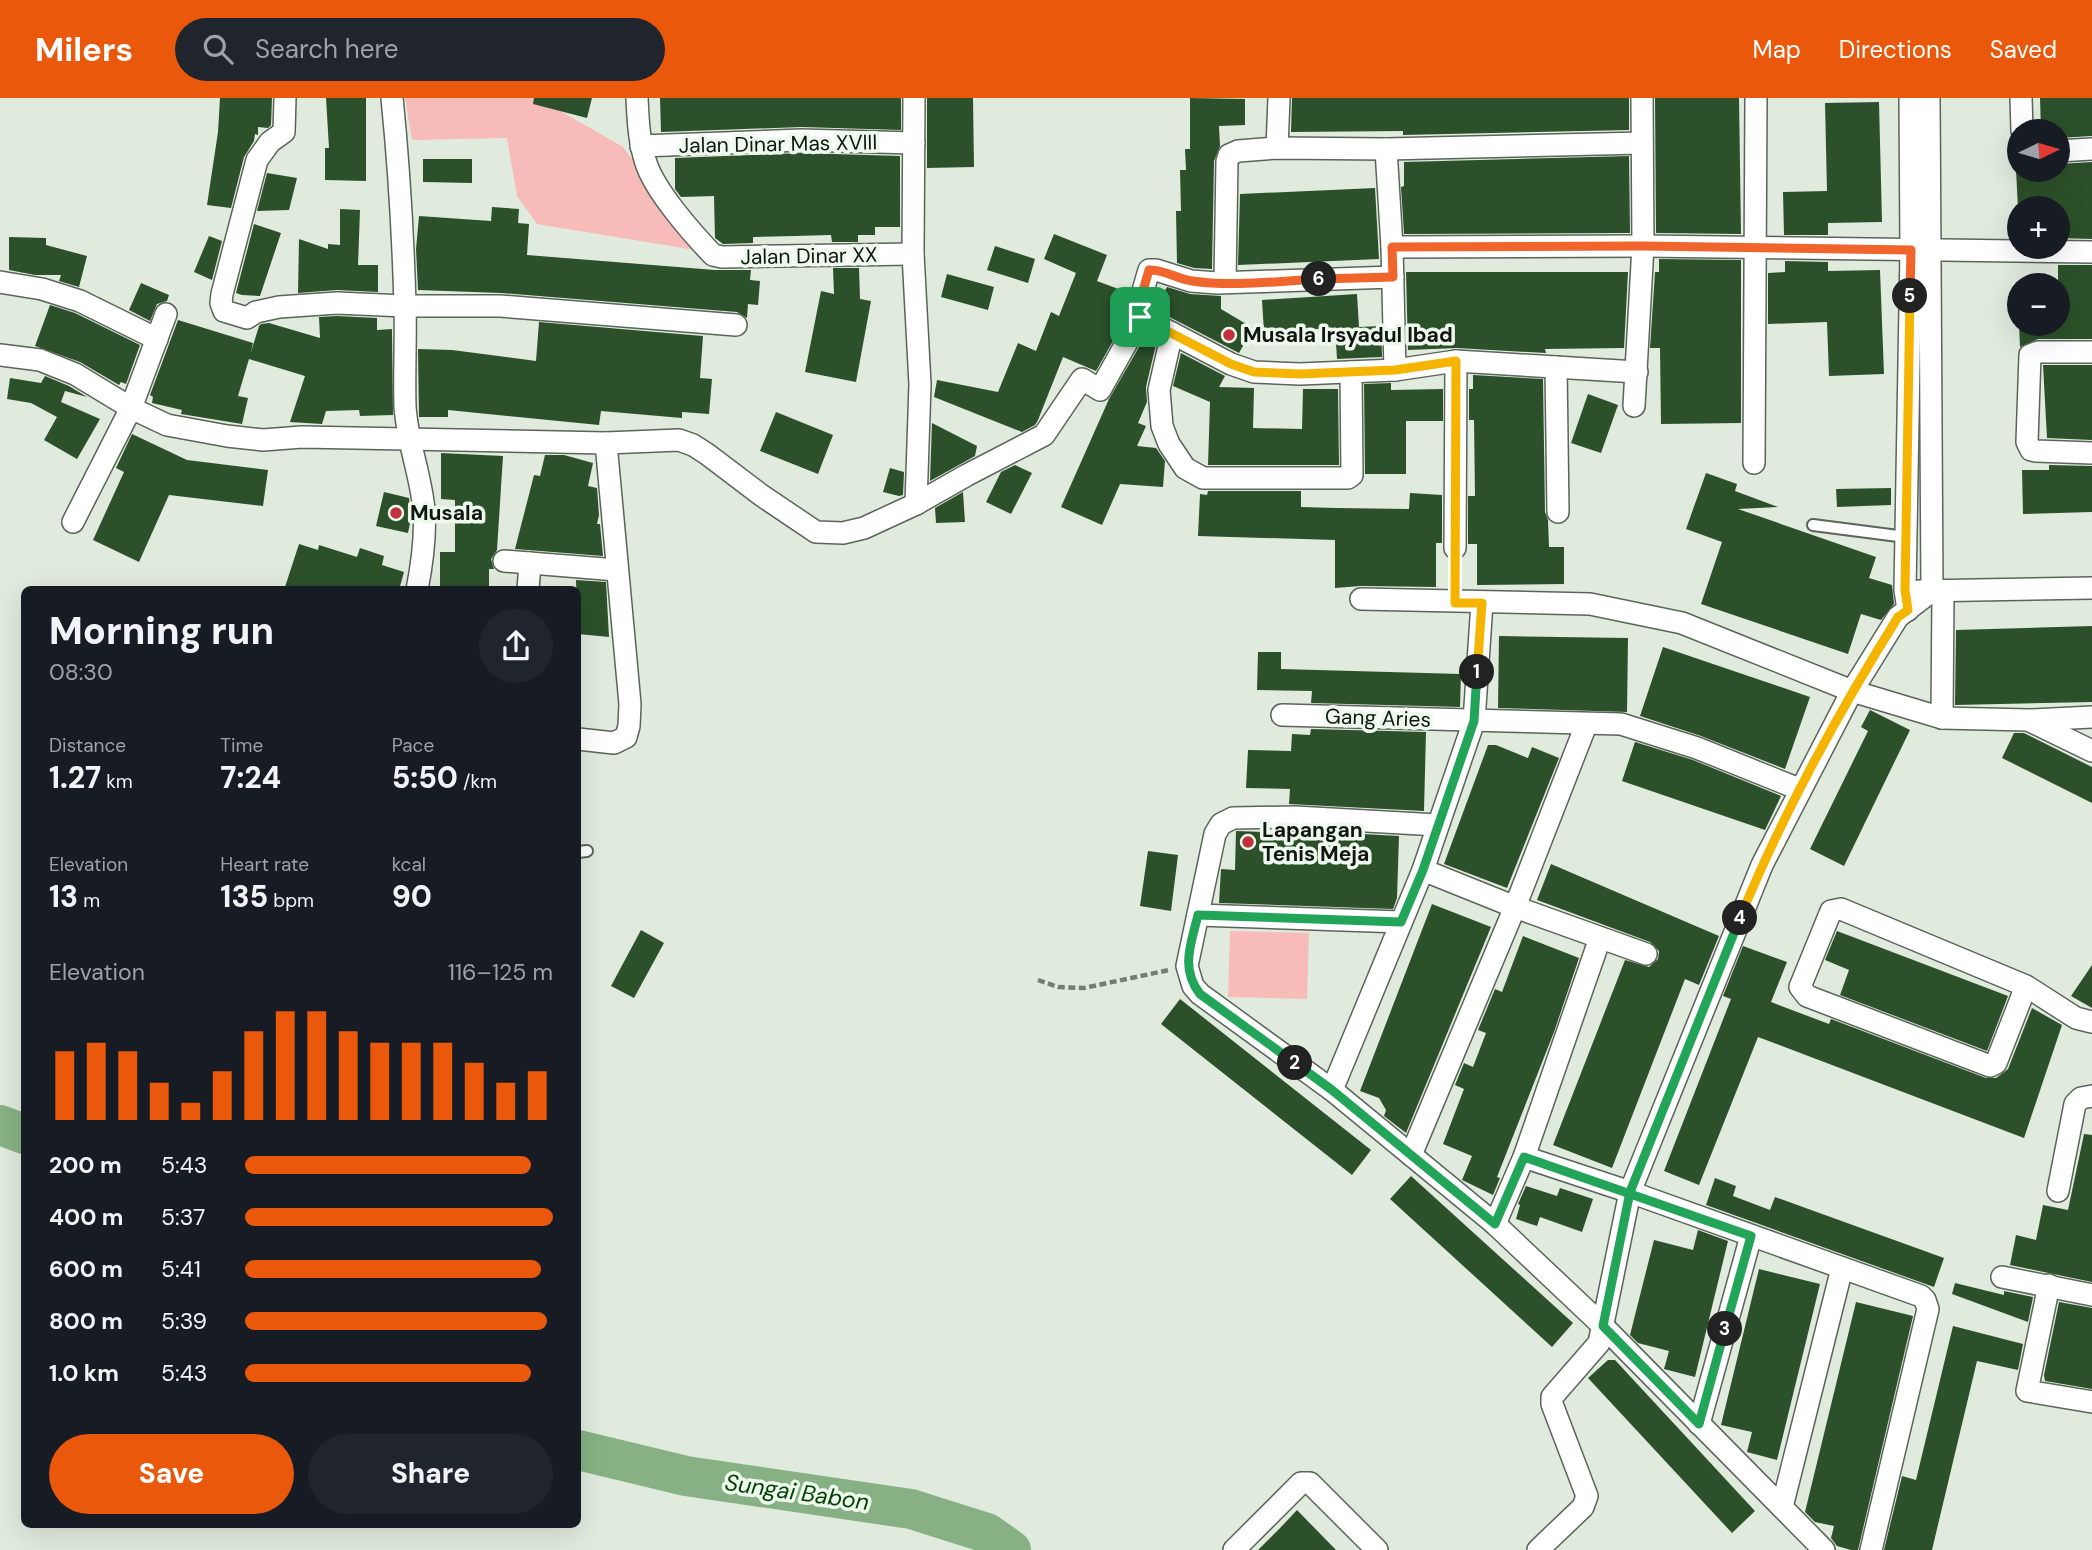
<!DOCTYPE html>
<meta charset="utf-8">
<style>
body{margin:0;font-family:"DM Sans",sans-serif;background:#20242c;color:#f1f3f6;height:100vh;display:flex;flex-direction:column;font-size:26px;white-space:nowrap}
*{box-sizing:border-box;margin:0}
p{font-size:23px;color:#9ea1a6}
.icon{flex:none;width:38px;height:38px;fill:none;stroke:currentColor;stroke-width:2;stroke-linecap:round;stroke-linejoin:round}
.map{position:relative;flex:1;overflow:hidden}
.details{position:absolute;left:21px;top:488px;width:560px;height:942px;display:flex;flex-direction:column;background:#171b24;border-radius:10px;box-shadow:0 7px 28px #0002}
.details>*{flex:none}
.needle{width:46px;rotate:85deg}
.buttons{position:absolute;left:2007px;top:21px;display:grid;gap:14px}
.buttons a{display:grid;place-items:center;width:63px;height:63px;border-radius:50%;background:#171b24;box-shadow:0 7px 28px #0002;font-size:35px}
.pin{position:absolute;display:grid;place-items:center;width:60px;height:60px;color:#fff;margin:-30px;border-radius:14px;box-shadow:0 4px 10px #0006}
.km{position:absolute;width:35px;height:35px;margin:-18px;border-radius:50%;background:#222;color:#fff;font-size:19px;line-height:35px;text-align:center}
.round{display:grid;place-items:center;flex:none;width:74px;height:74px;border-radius:37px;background:#20242c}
.summary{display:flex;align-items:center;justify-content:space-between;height:119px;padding:0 28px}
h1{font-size:38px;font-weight:800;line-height:52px}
.figures{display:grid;grid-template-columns:repeat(3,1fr);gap:10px;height:119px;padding:7px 28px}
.figures div{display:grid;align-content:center}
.figures b{font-size:30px;font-weight:800}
.figures small{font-size:19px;font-weight:400}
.figures p{font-size:19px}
.chart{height:196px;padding:14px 28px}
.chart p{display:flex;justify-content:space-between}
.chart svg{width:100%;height:126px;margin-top:7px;stroke:#ea580c;stroke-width:6}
.action{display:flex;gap:14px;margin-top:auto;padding:14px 28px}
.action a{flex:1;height:80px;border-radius:42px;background:#ea580c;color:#fff;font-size:28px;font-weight:800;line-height:80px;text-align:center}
.action a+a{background:#20242c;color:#f1f3f6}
ul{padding:0 28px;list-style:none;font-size:23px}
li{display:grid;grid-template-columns:112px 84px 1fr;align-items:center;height:52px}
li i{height:18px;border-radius:9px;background:#ea580c}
header{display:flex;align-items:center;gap:42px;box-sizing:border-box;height:98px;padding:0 35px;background:#ea580c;color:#fff}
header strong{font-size:33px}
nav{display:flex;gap:38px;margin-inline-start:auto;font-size:24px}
.search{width:490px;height:63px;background:#20242c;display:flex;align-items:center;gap:18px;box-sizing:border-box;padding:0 24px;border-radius:38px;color:#9ea1a6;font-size:26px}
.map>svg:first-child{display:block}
</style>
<header>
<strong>Milers</strong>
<div class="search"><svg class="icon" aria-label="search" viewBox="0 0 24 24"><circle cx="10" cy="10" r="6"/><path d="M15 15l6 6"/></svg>Search here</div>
<nav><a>Map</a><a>Directions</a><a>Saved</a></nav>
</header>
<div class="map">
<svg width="2092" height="1452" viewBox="0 0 2092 1452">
<rect width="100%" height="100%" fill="#e0ebde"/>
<!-- green -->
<g fill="#f7bcb9">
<polygon points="405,0 551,0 552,8 623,49 701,153 537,126 517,98 507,40 412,42"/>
<polygon points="1230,833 1309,835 1307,901 1228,899"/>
</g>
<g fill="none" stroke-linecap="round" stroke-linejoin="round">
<!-- river -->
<g stroke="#87b184" stroke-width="40">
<polyline points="0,1027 24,1036"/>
<polyline points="578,1352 686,1378 911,1411 987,1435 1011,1452"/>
</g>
</g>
<!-- building -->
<g fill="#2c512a">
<polygon points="220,0 272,0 271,27 268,30 258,29 258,37 255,36 254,43 244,59 231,110 207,107 218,34"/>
<polygon points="326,0 366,0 366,83 325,82 325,50 329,50"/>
<polygon points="534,0 592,0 587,20 533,6"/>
<polygon points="660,0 901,0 901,32 801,29 661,34"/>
<polygon points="927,0 973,0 974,69 927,70"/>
<polygon points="1190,0 1245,1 1245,27 1219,28 1220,48 1214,63 1212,171 1194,170 1177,165 1176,113 1181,113 1180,72 1186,72 1185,51 1190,51"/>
<polygon points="1292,0 1629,0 1629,32 1403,37 1403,33 1291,34"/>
<polygon points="1655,0 1739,0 1741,136 1656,135"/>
<polygon points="2040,0 2092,0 2092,38 2058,40 2058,33 2041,33"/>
<polygon points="1879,4 1882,124 1828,125 1828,137 1784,137 1783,94 1827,93 1825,5"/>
<polygon points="801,55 900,58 900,129 875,129 875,137 858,137 858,144 832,144 831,137 795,138 753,139 753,145 723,146 715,140 714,98 681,99 675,91 675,60"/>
<polygon points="1629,58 1630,135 1404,136 1401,89 1404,88 1404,64"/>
<polygon points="423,61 472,61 472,85 423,84"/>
<polygon points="2092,64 2092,141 2058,140 2058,110 2018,110 2016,72 2058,72 2058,66"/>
<polygon points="267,75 297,80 289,112 257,113"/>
<polygon points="1375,90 1379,161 1238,167 1240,96"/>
<polygon points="492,109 519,111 518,125 529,126 527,157 715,172 751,172 750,182 760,183 758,207 748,206 747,220 737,214 501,195 418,192 416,151 419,118 491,123"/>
<polygon points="340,111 360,112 358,167 378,167 378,194 337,192 298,195 299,141 328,151 328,146 340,147"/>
<polygon points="254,126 281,135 260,198 242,197 236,195"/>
<polygon points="1054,136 1107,157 1097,183 1129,195 1125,207 1127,218 1096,273 1063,259 1038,322 1035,327 1022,334 934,299 937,282 998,294 1018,245 1036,253 1051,214 1059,218 1076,175 1044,161"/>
<polygon points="209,138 222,143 212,182 194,174"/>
<polygon points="9,139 46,140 46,147 87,158 79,189 59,183 61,177 35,177 9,172"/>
<polygon points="995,148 1035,161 1028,185 987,172"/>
<polygon points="1659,161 1741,162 1741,325 1661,326 1660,250 1650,250 1655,174 1659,174"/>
<polygon points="1785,163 1828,164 1828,173 1880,172 1884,276 1829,278 1827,224 1768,226 1768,175 1785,174"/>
<polygon points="2058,167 2092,167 2092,241 2038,241 2020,249 2019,226 2058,226"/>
<polygon points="833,170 859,170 860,201 871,203 856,284 805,274 821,193 834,196"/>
<polygon points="1406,174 1628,174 1624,250 1545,251 1546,255 1457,250 1408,252"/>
<polygon points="947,176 994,189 988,212 941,199"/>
<polygon points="141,185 169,197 167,203 157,206 150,223 129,212"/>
<polygon points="1167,189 1190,196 1221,198 1221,211 1253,230 1239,255 1152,210 1153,205 1157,207"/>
<polygon points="1357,196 1359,229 1381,228 1382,259 1337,261 1335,230 1264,234 1262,202"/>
<polygon points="50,207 75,215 140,247 126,286 121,284 119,287 80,264 35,248"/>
<polygon points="337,218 377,220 377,232 392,231 393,317 360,318 359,312 326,313 322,326 290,324 305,278 249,261 238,298 248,300 242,326 181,316 182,312 152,305 153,299 150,297 178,222 253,245 251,254 259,228 261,226 269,225 320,240 319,219"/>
<polygon points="539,224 703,238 700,280 712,281 709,316 682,314 682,320 601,313 599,327 448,312 448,319 419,319 418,251 452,252 536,263"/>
<polygon points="1146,237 1157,242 1146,289 1147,304 1138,325 1146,328 1137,348 1156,350 1165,363 1163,389 1120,386 1102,427 1061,409 1109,301"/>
<polygon points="1181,255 1225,278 1219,289 1254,290 1253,330 1302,331 1303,291 1338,291 1339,367 1208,367 1210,304 1173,288"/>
<polygon points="2043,267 2092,267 2092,342 2047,340"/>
<polygon points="1473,277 1543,281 1545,414 1548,422 1549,449 1564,449 1564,486 1477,487 1477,446 1468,446 1468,398 1475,398 1474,322 1469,322 1469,291 1473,291"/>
<polygon points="45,278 69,288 87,299 65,293 61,304 100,321 77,361 44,342 57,319 31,305 7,301 10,280 41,285"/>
<polygon points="1391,285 1391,292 1443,291 1443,323 1406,323 1406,376 1365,376 1364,286"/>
<polygon points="1588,296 1618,307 1601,355 1571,345"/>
<polygon points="776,314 833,337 818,376 760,353"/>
<polygon points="932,325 977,348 975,358 930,383"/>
<polygon points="132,336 187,362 268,372 263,408 169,397 139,464 93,442 124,374 116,370"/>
<polygon points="441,355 503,358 497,452 491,461 494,471 489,471 489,492 440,492 440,454 455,454 455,402 441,401"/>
<polygon points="545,357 564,357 593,365 588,388 597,390 599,417 597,426 600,426 603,458 515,451 534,377 540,378"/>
<polygon points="1015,367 1032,375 1011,416 986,404 1001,374"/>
<polygon points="2049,367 2092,368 2092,414 2023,416 2022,372 2049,372"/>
<polygon points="890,370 904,374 903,397 899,398 883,394"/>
<polygon points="1706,375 1737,386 1735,393 1778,409 1738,411 1876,459 1869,480 1892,487 1894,506 1881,522 1861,516 1848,556 1701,506 1722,444 1686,431"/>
<polygon points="1891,390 1891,407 1837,409 1836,391"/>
<polygon points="1208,393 1301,393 1301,409 1337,410 1409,411 1410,395 1442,397 1442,445 1436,445 1436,489 1361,488 1335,490 1335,442 1198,438 1200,396 1207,397"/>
<polygon points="384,394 409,400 411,420 408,435 376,428"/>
<polygon points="963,394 965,424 936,425 935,410"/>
<polygon points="299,446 318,452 319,447 357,459 360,450 384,458 382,467 404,474 399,492 284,492"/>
<polygon points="576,482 606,484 609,539 578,536"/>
<polygon points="2092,528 2092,604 1955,607 1956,532"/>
<polygon points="1499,538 1628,540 1627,614 1498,610"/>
<polygon points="1663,549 1810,599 1785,671 1701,638 1640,618"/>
<polygon points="1258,554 1281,554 1281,571 1461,576 1460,609 1311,605 1312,593 1257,592"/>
<polygon points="1870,612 1910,632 1844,768 1810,751 1868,633 1861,629"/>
<polygon points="1311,631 1426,634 1424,713 1289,706 1290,691 1246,690 1248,652 1291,653 1292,636 1310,637"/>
<polygon points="2014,635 2024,635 2092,669 2092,705 2002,660"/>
<polygon points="1635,644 1693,662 1781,698 1765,732 1622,683"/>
<polygon points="1488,647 1496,647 1528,660 1532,649 1559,660 1507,790 1444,766"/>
<polygon points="1289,732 1399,738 1397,800 1393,811 1219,805 1221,771 1235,772 1236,733 1289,735"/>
<polygon points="1148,753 1178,757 1171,813 1140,808"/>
<polygon points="1551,766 1719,838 1699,887 1685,881 1612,1070 1553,1047 1625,862 1649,869 1658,861 1659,853 1650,844 1537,802"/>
<polygon points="1432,806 1491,829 1406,1035 1384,1018 1386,1012 1379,1000 1360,993"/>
<polygon points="641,832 664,845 634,900 611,888"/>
<polygon points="1837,833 2008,898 1987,953 1840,897 1849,872 1825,862"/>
<polygon points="1523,838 1579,860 1554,934 1497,1079 1500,1080 1493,1097 1462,1082 1472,1058 1443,1046 1464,991 1455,987 1464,965 1473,969 1486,935 1478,932 1495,891 1502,894"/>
<polygon points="1743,848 1787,864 1771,904 1829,926 1831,921 1986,980 1996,980 2008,971 2032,910 2062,927 2024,1040 1758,939 1699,1087 1664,1073 1731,901 1723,898"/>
<polygon points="2092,867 2092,910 2071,898"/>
<polygon points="1180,901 1371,1052 1352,1077 1161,926"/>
<polygon points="2084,1036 2092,1037 2092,1184 2010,1167 2016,1137 2036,1142 2043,1107 2068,1112"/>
<polygon points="1411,1078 1573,1225 1552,1249 1390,1101"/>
<polygon points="1715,1080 1736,1088 1733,1098 1770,1112 1775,1099 1944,1160 1934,1189 1706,1107"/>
<polygon points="1526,1088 1557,1098 1560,1090 1593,1101 1582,1134 1540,1119 1537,1128 1516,1121 1520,1107 1518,1106"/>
<polygon points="1698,1132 1728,1143 1695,1279 1664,1271 1669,1253 1638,1245 1630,1237 1654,1142 1693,1152"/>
<polygon points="1759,1171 1820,1186 1777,1362 1747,1354 1752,1334 1721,1327"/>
<polygon points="1955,1185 2004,1197 2004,1193 2033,1199 2028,1224 1952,1196"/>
<polygon points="1856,1204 1913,1218 1858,1452 1851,1452 1837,1448 1831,1440 1834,1428 1815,1424 1805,1414"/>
<polygon points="2059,1204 2092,1210 2092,1291 2045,1283 2044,1277"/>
<polygon points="1953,1228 2023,1246 2018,1272 1977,1263 1932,1452 1884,1452 1902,1378 1916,1382"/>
<polygon points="1608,1262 1615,1262 1755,1413 1732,1435 1588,1280"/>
<polygon points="1297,1412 1336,1452 1258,1452 1282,1428"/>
</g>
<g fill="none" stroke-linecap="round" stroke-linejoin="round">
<!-- lane casing -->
<g stroke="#5a6459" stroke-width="14">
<g id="lane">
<polyline points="1813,427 1906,439"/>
<polyline points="578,754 587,753"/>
</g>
</g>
<!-- street casing -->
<g stroke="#5a6459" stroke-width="24">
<g id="street">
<polyline points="285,0 284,34 270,44 257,62 222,196 221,205 224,213 247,220 256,214 279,209 337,205 405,208 500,208 736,227"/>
<path d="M392 0C399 69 403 138 405 207 406 241 404 275 405 308 407 344 421 377 424 412 426 438 422 466 417 492"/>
<path d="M637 0C638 22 639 44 646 65 655 93 692 135 713 157L722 159 913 156"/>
<polyline points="914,0 913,156 920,286 916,406"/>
<polyline points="2021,0 2022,33"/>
<polyline points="641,48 801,42 914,45"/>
<polyline points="1277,50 1279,0"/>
<polyline points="1386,51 1392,149 1395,272"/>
<polyline points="2058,53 2092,51"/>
<polyline points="1392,149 1643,148 2092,154"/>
<polyline points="0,184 42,191 80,203 157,241"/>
<polyline points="1225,184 1227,63 1229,57 1238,53 1277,50 1386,51 1642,45"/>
<polyline points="1141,219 1231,266 1254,274 1300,276 1395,272 1456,263 1637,274"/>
<polyline points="1172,235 1159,292 1162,328 1169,346 1185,370 1203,380 1348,380 1352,377 1351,274"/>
<polyline points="2092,254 2038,254 2030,257 2027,344 2031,352 2036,353 2092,355"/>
<polyline points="0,257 40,262 75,276 131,310 167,327 227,338 263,342 302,339 606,345 679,342 693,347 707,356 761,397 816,434 843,435 864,430 916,406 967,377 1044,337 1082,281 1100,292 1141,219 1138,210 1149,172 1156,172 1191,183 1217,185 1393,179"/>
<polyline points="1556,269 1558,414"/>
<polyline points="1634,308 1643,148 1642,0"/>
<polyline points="1754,365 1756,0"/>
<polyline points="73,424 131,310 166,216"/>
<polyline points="1455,450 1456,263"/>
<polyline points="504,463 617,472"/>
<polyline points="528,492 530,465"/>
<polyline points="1919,493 2092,490"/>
<polyline points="1361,501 1590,506 1682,525 1852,593 1942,620 2028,622 2092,653"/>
<polyline points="1908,512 1905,492 1911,152 1910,0"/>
<polyline points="1282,617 1621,626 1697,650 1799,691"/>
<polyline points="1942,620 1943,494"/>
<polyline points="2031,622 2092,619"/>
<polyline points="578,641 614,645 626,639 629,628 630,606 606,345"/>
<polyline points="1438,727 1295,719 1233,720 1221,726 1215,736 1187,868 1193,888 1200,896 1332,992 1495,1126 1603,1228 1824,1452"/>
<polyline points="1423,772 1515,809 1646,856"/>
<polyline points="1198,817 1401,824"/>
<polyline points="2026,888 1996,965 1990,968 1807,898 1800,889 1831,813 1841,811 2026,888 2076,920 2092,924"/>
<polyline points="1332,992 1423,772 1474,623 1482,505"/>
<polyline points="1411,1057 1515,809 1586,627"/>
<polyline points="1524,1059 1630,1094 1921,1198 1925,1202 1928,1211 1871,1452"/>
<polyline points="2058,1093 2075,1006 2081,1000 2092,998"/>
<polyline points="1495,1126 1524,1059 1600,840"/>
<polyline points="2002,1179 2092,1197"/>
<polyline points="2049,1187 2027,1293 2092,1304"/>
<polyline points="1699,1326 1751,1138"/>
<polyline points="1782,1409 1842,1170"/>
<polyline points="1234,1452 1301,1385 1310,1385 1377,1452"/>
<polyline points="1538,1452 1583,1409 1587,1398 1552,1306 1552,1299 1599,1245 1630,1094 1762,767 1852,593 1888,535 1898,519 1932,493 1929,0"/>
</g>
</g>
<!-- path -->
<polyline stroke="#757c74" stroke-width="4.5" stroke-dasharray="7 3.5" stroke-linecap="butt" points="1038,882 1058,889 1084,890 1169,872"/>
<!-- lane -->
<use href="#lane" stroke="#fff" stroke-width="10"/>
<!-- street -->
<use href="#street" stroke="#fff" stroke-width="21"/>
</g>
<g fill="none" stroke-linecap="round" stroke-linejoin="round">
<!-- split-1 casing -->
<g stroke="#fff" stroke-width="14">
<polyline id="split-1" points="1140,219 1231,266 1254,274 1300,276 1395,272 1456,263 1455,505 1482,505 1477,574"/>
</g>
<!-- split-2 casing -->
<g stroke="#fff" stroke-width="14">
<path id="split-2" d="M1295 965 1200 896C1180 870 1191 846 1198 817L1401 824 1423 772 1474 623 1477 574"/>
</g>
<!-- split-3 casing -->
<g stroke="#fff" stroke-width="14">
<polyline id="split-3" points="1295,965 1332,992 1495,1126 1524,1059 1751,1138 1725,1231"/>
</g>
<!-- split-4 casing -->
<g stroke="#fff" stroke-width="14">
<polyline id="split-4" points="1725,1231 1699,1326 1603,1228 1630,1094 1740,820"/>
</g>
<!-- split-5 casing -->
<g stroke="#fff" stroke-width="14">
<path id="split-5" d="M1740 820C1783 715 1838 615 1898 519L1908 512 1905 492 1910 198"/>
</g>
<!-- split-6 casing -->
<g stroke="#fff" stroke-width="14">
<polyline id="split-6" points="1319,181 1393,179 1392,149 1643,148 1911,152 1910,198"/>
</g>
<!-- split-7 casing -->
<g stroke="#fff" stroke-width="14">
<path id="split-7" d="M1140 219 1138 210 1149 172C1163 171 1178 181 1192 183 1233 189 1278 183 1319 181"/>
</g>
<!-- split-1 -->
<use href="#split-1" stroke="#f5b400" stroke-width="9"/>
<!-- split-2 -->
<use href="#split-2" stroke="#22a559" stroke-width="9"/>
<!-- split-3 -->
<use href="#split-3" stroke="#22a559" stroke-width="9"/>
<!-- split-4 -->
<use href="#split-4" stroke="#22a559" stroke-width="9"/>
<!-- split-5 -->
<use href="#split-5" stroke="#f5b400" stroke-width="9"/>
<!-- split-6 -->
<use href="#split-6" stroke="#f0652b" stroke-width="9"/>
<!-- split-7 -->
<use href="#split-7" stroke="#f0652b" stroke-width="9"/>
</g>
<!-- markers -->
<g fill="#c1313e" stroke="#edf9ec" stroke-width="2.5">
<circle cx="1229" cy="237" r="7"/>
<circle cx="396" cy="415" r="7"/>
<circle cx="1248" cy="744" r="7"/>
</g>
<g text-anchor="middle" stroke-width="7" stroke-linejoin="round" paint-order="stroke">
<!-- street labels -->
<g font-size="21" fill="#121611" stroke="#edf9ec">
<text transform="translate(778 46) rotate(-1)" y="7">Jalan Dinar Mas XVIII</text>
<text transform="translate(809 158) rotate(-1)" y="7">Jalan Dinar XX</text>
<text transform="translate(1378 620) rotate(2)" y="7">Gang Aries</text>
</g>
<!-- poi labels -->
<g font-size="21" font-weight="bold" fill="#121611" stroke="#edf9ec" text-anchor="start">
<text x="1243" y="244">Musala Irsyadul Ibad</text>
<text x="410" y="422">Musala</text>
<text x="1262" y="739">Lapangan<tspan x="1262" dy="24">Tenis Meja</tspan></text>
</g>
<!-- water labels -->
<g font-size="23" font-style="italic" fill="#003f02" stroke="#edf9ec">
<text transform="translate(797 1394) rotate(8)" y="8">Sungai Babon</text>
</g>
</g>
</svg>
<div class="buttons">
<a><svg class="needle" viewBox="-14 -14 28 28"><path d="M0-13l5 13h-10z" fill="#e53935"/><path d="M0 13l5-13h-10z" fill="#9ea1a6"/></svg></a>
<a>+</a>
<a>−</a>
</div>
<div class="pin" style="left:1140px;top:219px;background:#1e9e55"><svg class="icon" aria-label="arrive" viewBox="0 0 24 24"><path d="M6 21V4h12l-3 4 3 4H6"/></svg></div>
<b class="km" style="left:1477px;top:574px">1</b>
<b class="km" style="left:1295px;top:965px">2</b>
<b class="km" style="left:1725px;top:1231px">3</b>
<b class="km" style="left:1740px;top:820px">4</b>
<b class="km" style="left:1910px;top:198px">5</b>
<b class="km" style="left:1319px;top:181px">6</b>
<section class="details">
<div class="summary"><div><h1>Morning run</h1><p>08:30</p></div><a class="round"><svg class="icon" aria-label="share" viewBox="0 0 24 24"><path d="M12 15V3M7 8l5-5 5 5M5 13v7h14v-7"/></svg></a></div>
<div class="figures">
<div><p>Distance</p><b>1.27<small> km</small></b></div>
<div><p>Time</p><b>7:24</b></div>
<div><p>Pace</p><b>5:50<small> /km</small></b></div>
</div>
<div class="figures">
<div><p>Elevation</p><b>13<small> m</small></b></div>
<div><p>Heart rate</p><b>135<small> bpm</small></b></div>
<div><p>kcal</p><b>90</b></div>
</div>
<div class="chart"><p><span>Elevation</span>116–125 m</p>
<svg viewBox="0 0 160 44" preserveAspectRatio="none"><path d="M5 44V20M15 44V17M25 44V20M35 44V31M45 44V38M55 44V27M65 44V13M75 44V6M85 44V6M95 44V13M105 44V17M115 44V17M125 44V17M135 44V24M145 44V31M155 44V27"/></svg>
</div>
<ul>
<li><b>200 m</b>5:43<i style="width:93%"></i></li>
<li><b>400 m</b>5:37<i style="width:100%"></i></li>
<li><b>600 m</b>5:41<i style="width:96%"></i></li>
<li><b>800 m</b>5:39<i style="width:98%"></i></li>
<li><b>1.0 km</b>5:43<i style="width:93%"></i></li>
</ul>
<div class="action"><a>Save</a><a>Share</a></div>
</section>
</div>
